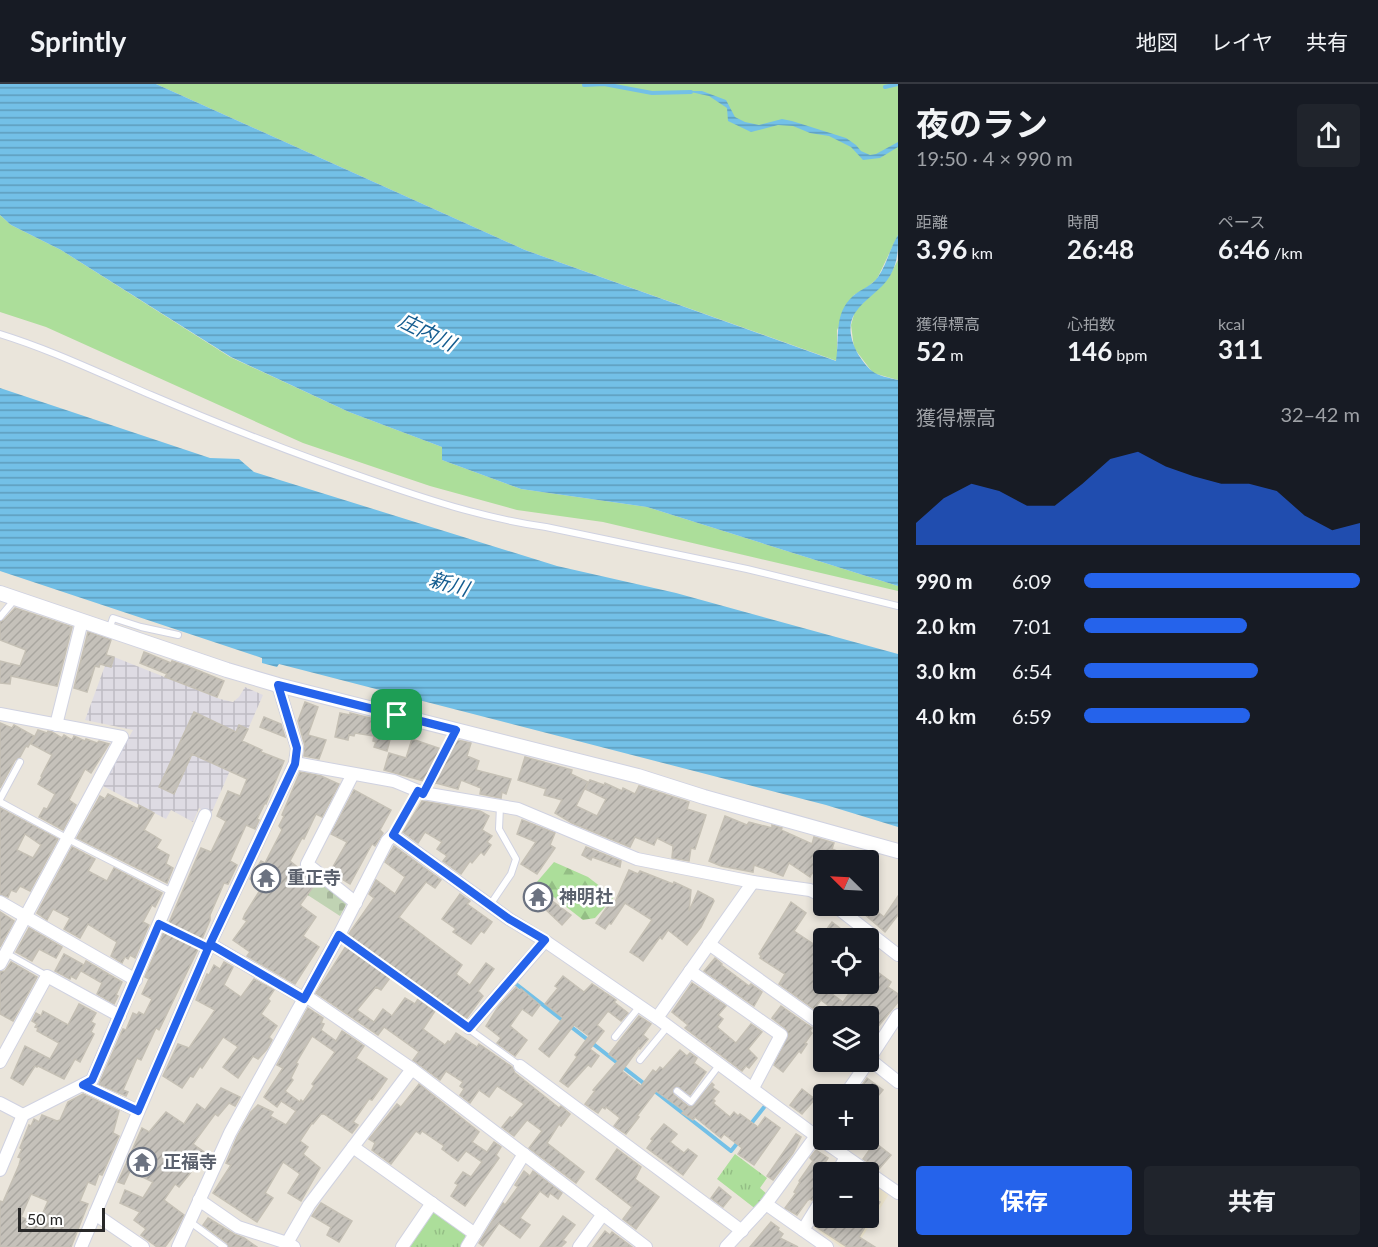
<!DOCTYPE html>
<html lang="ja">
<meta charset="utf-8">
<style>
body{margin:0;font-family:Lato,"Noto Sans JP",sans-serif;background:#20242c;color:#f1f3f6;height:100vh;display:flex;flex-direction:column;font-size:22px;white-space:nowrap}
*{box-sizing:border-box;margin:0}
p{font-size:20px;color:#9ea1a6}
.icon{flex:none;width:33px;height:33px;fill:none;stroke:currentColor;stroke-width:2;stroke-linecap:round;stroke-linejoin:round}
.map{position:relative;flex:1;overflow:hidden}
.sheet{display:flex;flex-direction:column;background:#171b24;width:480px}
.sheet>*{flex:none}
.needle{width:39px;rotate:294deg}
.buttons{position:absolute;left:813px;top:766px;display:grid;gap:12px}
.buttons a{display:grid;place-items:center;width:66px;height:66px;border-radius:6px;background:#171b24;box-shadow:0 3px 9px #0003;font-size:30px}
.scale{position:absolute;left:18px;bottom:15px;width:87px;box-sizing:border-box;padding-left:6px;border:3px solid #282828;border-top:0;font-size:16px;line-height:21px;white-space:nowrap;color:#282828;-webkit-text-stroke:4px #fff;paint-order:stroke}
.pin{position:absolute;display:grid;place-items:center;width:51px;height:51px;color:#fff;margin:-26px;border-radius:12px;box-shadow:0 3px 9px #0006}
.round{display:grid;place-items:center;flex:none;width:63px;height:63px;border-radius:6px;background:#20242c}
.summary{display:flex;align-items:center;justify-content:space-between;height:102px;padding:0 18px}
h1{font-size:33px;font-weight:700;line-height:45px}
.metrics{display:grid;grid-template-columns:repeat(3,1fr);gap:9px;height:102px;padding:6px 18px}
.metrics div{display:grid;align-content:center}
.metrics b{font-size:26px;font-weight:700}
.metrics small{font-size:16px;font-weight:400}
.metrics p{font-size:16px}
.chart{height:168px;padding:12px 18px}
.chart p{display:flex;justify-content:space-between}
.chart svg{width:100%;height:108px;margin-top:6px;fill:#2563eb;opacity:.7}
.button{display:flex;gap:12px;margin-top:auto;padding:12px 18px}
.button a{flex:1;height:69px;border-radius:6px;background:#2563eb;color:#fff;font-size:24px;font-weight:700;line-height:69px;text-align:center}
.button a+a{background:#20242c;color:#f1f3f6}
ul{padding:0 18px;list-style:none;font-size:20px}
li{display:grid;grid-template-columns:96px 72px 1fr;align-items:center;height:45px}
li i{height:15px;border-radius:8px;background:#2563eb}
header{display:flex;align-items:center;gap:36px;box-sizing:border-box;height:84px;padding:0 30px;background:#171b24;border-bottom:2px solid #363941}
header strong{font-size:28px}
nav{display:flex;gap:33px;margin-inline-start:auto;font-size:21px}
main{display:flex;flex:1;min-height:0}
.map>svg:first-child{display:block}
</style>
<header>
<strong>Sprintly</strong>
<nav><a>地図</a><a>レイヤ</a><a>共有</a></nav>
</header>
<main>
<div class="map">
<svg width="898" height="1163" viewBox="0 0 898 1163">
<defs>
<pattern id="industrial-grid" width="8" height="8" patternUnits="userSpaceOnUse" patternTransform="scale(1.5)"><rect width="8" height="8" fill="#dedbe3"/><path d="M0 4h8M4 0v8" fill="none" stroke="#bebcc3"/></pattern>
<pattern id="forest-firs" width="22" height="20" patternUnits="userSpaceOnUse" patternTransform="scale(1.5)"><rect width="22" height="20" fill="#acde9a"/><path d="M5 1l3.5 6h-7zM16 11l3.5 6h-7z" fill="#94be85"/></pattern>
<pattern id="cemetery-stones" width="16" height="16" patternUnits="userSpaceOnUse" patternTransform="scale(1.5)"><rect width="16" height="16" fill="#c0d3b3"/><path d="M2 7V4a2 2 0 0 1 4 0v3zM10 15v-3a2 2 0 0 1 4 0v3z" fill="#a5b59a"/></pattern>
<pattern id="park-tufts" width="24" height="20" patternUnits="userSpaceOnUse" patternTransform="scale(1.5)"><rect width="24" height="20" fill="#acde9a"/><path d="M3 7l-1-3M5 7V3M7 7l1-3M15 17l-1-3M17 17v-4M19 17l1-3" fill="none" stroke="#94be85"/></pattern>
<pattern id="water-rules" width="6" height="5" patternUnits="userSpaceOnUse" patternTransform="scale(1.5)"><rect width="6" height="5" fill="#73c0e7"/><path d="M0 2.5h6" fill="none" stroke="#5e9cbb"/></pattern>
<pattern id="building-hatch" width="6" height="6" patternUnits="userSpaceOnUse" patternTransform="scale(1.5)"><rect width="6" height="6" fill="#c5c1ba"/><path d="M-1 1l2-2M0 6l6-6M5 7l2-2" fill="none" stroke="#a9a6a0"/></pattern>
</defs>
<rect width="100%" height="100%" fill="#eae5db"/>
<!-- industrial -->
<polygon fill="url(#industrial-grid)" points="109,571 220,615 233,618 239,613 245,603 263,611 211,730 199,724 193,738 171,726 166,735 101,701 133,646 85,636"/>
<!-- education -->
<polygon fill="#ebe3cb" points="869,1096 889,1110 856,1163 841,1163 809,1139 823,1115 824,1134 868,1134"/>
<!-- grass -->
<g fill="#acde9a">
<polygon points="156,0 898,0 898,151 877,195 865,205 854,211 837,246 837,277 525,166"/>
<polygon points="0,131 11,141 61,166 230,273 349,328 442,363 442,376 521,405 647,423 898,502 898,507 603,438 517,426 430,402 303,359 46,243 0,228"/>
<polygon points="898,176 898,296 873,289 854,264 851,241 855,227 889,193"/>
</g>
<!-- forest -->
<polygon fill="url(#forest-firs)" points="554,778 588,793 614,813 595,834 583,836 536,799"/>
<!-- cemetery -->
<polygon fill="url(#cemetery-stones)" points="313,793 347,819 340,832 303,808"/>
<!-- park -->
<g fill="url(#park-tufts)">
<polygon points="735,1070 767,1094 760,1104 768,1111 757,1126 717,1095"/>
<polygon points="435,1128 465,1149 465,1154 460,1163 407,1163 430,1130"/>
</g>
<!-- water -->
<g fill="url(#water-rules)">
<path d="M0 0H156L525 166 836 277C840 254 833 230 853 212 861 205 872 202 878 193 887 180 890 164 898 151 898 167 898 178 890 192 881 207 865 214 855 229 843 247 857 274 872 287 878 292 890 294 898 296V502L647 423 521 405 442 376V363L349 328 231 273 61 166 11 141 0 131Z"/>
<polygon points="686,7 702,7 726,16 735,33 745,38 759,41 782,35 792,37 846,54 856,61 861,67 870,71 876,70 898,58 898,63 880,74 863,76 851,63 829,52 810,49 793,42 778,41 751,48 728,37 727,24 709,12"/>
<polygon points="0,304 210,374 239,375 254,388 557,482 676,509 898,570 898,743 826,721 279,580 277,583 262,579 262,574 0,487"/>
</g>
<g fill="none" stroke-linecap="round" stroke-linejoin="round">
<!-- stream -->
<g stroke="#73c0e7" stroke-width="4">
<polyline points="584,1 604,0 652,9 691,8"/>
<polyline points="885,3 898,0"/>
<polyline points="516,900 646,1001"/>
<polyline points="652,1005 731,1067 739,1057"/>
<polyline points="750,1041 765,1022"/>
</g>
</g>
<!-- building -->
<g fill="url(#building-hatch)" stroke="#c5c0b5" stroke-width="1.5" fill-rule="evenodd">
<polygon points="15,524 72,543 57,602 11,592 10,600 0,599 0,577 20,582 26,566 0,556 0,538 4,536"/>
<polygon points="88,548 111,556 106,571 114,573 111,583 100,580 99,583 95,582 87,608 74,604"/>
<polygon points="144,568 171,579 172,577 187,582 224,597 217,613 165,593 167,590 140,579"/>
<polygon points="305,618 318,623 308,651 326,656 319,675 304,672 305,662 298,637"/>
<polygon points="194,628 236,648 239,641 248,645 242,657 262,666 261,668 284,677 266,720 265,719 257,735 259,736 255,745 246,741 230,777 237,781 228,800 224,799 210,831 210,836 202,855 169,839 201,764 211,768 226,737 217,732 228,707 240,712 247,695 192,670 174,710 159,703"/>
<polygon points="340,629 350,631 350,629 394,640 387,667 374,663 376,658 373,657 374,652 355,649 354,652 349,651 348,656 335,653"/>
<polygon points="264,633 281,640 285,653 260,643"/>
<polygon points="0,639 12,644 14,641 34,652 28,663 26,662 20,673 15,676 0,704"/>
<polygon points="38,646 47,649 48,647 52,648 62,654 64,651 72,656 74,652 85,657 86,655 97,659 99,657 109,660 91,689 85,685 69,716 76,721 63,746 39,733 44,724 47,725 55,710 38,700 42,693 41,692 52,671 31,660"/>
<polygon points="412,655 441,665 424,697 384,686 389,669 406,674"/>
<polygon points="457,656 471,659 467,672 479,677 476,686 511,695 506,710 502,708 501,714 480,710 481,704 461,696 458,705 436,699 434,700"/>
<polygon points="525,673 572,686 571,690 588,698 576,722 597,732 606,715 585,705 590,696 604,701 605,699 622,707 623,704 635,710 639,702 689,718 687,725 706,731 695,765 691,764 689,777 672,774 673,762 657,754 654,761 635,753 630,763 572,739 555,729 562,716 544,711 546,705 518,696"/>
<polygon points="300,688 321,692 339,700 322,733 316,730 304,755 302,754 290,777 311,794 308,800 313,803 300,821 316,833 303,852 319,863 295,900 247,872 250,868 233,856 247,837 243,835 245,830 262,803 250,795 261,777 265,779 282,746 279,742 284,732 282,731"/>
<polygon points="354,706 391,726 380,746 383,749 375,762 372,760 350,800 342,795 341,796 330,788 347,758 331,750"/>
<polygon points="108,710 138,725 139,721 154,729 144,746 161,756 156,764 169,771 166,780 173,784 167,799 77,754 100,712 105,715"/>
<polygon points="422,717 480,727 489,732 482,746 492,752 487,758 491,761 484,771 481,768 472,779 470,777 461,790 443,777 447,772 437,765 442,758 425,748 418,759 403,748"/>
<path d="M0 724 58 755 30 807 20 802 16 808 11 806 8 813 0 810ZM25 750 41 761 33 774 17 766Z"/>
<polygon points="725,732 747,741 749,738 772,744 772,741 782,744 781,746 812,760 814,753 834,759 832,765 862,777 824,777 824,798 812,789 810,793 789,779 783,792 754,781 753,788 721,782 709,777"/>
<polygon points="522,736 555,749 550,761 555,764 537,790 521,780 536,758 517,750"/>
<polygon points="394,762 441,796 435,804 426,798 399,833 462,881 456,890 470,901 486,879 494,885 478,907 483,912 466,935 348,851 374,814 369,810 376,796 395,810 405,793 385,778"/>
<polygon points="72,763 95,775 88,787 107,797 114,784 162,809 155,823 152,821 143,838 149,841 135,874 130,871 128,875 125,873 122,879 111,872 117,858 88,840 80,854 64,845 70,834 53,825 47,836 37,829"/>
<polygon points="586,763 621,777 620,783 592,773 591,776 582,771"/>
<polygon points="629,786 638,790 640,787 673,800 674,798 691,806 689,827 698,807 713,815 714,817 701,843 687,861 668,846 662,855 660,853 643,877 638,873 630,868 652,836 625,819 611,840 609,839 605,845 596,839 609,820 613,823"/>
<polygon points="460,810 470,817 467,820 492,838 484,849 481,847 471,860 453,848 456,845 442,835"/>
<polygon points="898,812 898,831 885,848 863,829 869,821 884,833"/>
<polygon points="551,816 571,831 562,841 544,824"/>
<polygon points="791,818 806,829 794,847 815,861 832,838 845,848 839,855 824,855 824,903 828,907 843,918 856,900 868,900 868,881 891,898 888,903 898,910 898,918 868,955 868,933 843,933 821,916 814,925 779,900 785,890 760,874 761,872 759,870"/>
<polygon points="0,828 14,837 0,863"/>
<polygon points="29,844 62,863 56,874 39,865 32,877 16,868"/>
<polygon points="164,848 198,865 159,946 156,944 141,976 137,974 123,1006 128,1008 126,1012 99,1000 123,945 126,946 133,929 137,931 139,928 144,931 152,915 142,910 149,895 145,893"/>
<polygon points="346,862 390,894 381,906 376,903 357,926 374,938 383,925 392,932 405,914 415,920 418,915 435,927 423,945 445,961 448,957 450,958 456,949 477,963 479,960 512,983 515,989 559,1024 561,1022 570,1030 561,1042 559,1040 547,1059 584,1088 576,1099 529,1064 542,1047 527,1036 514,1052 502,1043 510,1033 512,1034 524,1020 497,1002 489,1013 479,1006 470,1019 460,1011 464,1005 460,1002 463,998 446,987 440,996 413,976 419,968 384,943 378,951 316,909"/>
<polygon points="64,870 84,881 76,895 71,892 70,895 55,887"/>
<polygon points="715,874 722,880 721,881 749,902 751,900 762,908 754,922 704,887"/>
<polygon points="86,877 122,898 116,911 118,912 114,920 97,910 102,899 81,887"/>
<polygon points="11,878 37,893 13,937 0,930 0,888 5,887"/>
<polygon points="224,878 233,883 224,901 241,913 254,895 274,906 268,915 270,917 261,930 277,942 269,953 272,956 267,965 258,975 253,972 238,994 223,983 238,963 223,953 202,984 200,982 193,993 190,992 182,1004 163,992 178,960 189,964 215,926 196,916 207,890 209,891 214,881 220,885"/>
<polygon points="563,892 584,908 592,900 616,916 614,918 628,929 621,937 608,927 597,941 604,947 590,965 599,972 591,983 588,981 568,1003 560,997 577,973 575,971 589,952 574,941 549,973 539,965 563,934 545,920 558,904 555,902"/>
<polygon points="692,899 726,922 718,931 723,935 717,943 736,959 751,940 762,948 748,965 757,974 749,984 746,982 742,987 685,944 688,941 672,928"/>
<polygon points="516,903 520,907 521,905 540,921 532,932 522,925 510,942 527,956 515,972 497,959 501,954 486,942 498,923"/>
<polygon points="79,920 96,929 91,938 95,940 91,948 94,950 80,978 75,975 64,995 38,982 37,983 35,982 23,1001 11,994 25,962 50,975 59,959 37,947 38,944 35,943 37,940 32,937 36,929 41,932 43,927 68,941"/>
<polygon points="781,922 812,944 810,947 812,949 805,959 807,960 801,969 799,967 783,988 774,981 789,951 786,945 772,934"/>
<path d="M308 924 323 934 321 939 324 940 321 946 336 957 342 947 364 962 356 974 387 995 372 1016 369 1015 353 1038 358 1041 352 1049 324 1030H321L313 1040 312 1039 300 1057 308 1063 303 1070 320 1084 301 1117 288 1109 300 1090 283 1078 265 1109 273 1114 257 1138 213 1109 231 1081 226 1079 237 1053 251 1028 258 1021 273 1028 270 1032 286 1041 296 1027 281 1017 277 1023 264 1013 283 984 277 981ZM312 952 335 968 312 1000 314 1002 303 1018 301 1016 300 1018 285 1007 293 996 291 994 298 980 296 979Z"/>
<polygon points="639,932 651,940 643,951 648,955 640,965 639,964 622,987 641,1002 653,986 656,988 660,983 663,985 680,966 687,972 690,969 697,974 694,979 706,988 690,1011 677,1002 672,1006 674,1011 688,1022 692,1023 712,999 714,1001 712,1003 719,1008 713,1015 715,1017 713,1019 730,1033 734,1028 738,1032 740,1030 758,1043 765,1033 780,1044 754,1081 738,1070 742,1064 724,1050 721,1054 695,1033 693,1036 682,1029 684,1027 656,1007 637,1032 639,1033 626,1050 614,1042 620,1034 606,1023 605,1025 602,1023 598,1029 585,1020 595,1007 593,1006 618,977 609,970"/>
<polygon points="867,994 883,1006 874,1017 868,1011 855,1011"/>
<polygon points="419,1000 479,1048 472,1058 487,1068 494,1058 501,1063 496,1071 499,1074 465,1122 451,1112 458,1101 455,1099 463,1088 471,1093 482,1078 466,1067 458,1077 442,1065 444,1062 422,1047 420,1050 416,1047 391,1080 372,1066 375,1059 369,1055 397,1020 401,1023"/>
<polygon points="221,1004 240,1013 235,1022 229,1019 218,1032 215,1030 193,1060 210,1072 207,1080 201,1076 179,1103 175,1100 164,1116 184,1131 175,1149 165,1163 157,1163 141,1151 146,1145 134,1136 140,1128 120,1119 125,1106 143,1114 153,1098 130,1087 124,1100 118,1098 142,1044 149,1048 166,1028 184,1040 197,1020 205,1026"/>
<polygon points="802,1005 815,1015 802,1030 790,1021"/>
<path d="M83 1010 119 1027 113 1049 119 1052 102 1091 99 1090 95 1101 88 1098 80 1117 88 1120 71 1163H0V1117L3 1118 19 1081 21 1074 18 1073 22 1065 20 1064 29 1041 31 1042 34 1035 39 1038 42 1031 57 1037 60 1036 68 1018ZM31 1110 48 1117 38 1140 21 1133Z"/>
<polygon points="664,1040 677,1050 670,1058 684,1069 688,1065 697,1072 683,1091 647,1064 653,1056 651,1055"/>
<polygon points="796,1050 801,1053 793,1069 773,1096 767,1092"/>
<polygon points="877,1060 891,1071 879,1085 863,1075 873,1061 875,1063"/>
<polygon points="617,1065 641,1083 635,1095 659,1113 636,1145 623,1135 632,1123 596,1095"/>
<polygon points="816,1066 828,1074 821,1085 824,1087 824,1104 817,1107 812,1116 810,1115 807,1117 797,1131 785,1124 796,1109 794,1108 800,1098 799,1097 813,1077 810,1074"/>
<polygon points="524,1087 530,1092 533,1087 562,1109 558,1115 550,1109 548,1113 540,1107 520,1134 530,1141 520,1154 499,1139 483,1162 479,1159 503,1119 505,1121 518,1103 515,1101"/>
<polygon points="719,1103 731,1113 723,1123 711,1114"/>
<polygon points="868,1111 880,1118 859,1153 875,1163 847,1163 815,1142 820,1134 868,1134"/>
<polygon points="321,1119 352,1137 339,1158 327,1151 331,1143 312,1132"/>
<polygon points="563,1132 575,1141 563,1156 566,1158 561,1163 540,1163"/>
<polygon points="208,1134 234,1150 244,1154 257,1163 229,1163 227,1159 203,1141"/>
<polygon points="771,1138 779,1144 778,1146 783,1150 780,1154 798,1163 750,1163"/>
<polygon points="605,1147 610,1151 612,1148 632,1163 593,1163"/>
</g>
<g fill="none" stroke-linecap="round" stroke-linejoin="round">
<!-- service casing -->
<g stroke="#d0d2e1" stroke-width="8">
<g id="service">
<path d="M0 250C52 266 101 290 151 311 226 343 303 373 380 399 435 418 489 435 546 443L747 485 898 522"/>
<polyline points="0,533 15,515"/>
<polyline points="109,546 113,534 141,543 178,551"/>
<polyline points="424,709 456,646"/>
<polyline points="0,715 20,678"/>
<polyline points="0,718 68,755 172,808"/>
<polyline points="393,751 418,707"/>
<polyline points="490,821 511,790 516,775 499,745 500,722"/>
<polyline points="159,840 208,864"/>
<polyline points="339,851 520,982"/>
<polyline points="6,869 47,892"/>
<polyline points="615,953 640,922"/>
<polyline points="640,976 668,942"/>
<polyline points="677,1007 691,1018 720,980"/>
<polyline points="189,1137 224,1163"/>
</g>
</g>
<!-- minor casing -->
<g stroke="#d0d2e1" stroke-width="14">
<g id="minor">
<polyline points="0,630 122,653 0,880"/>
<polyline points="56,641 82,537"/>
<polyline points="295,679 394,697 423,709 518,725 637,775 753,798 810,806 824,813"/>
<polyline points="353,690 307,780 356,819"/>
<polyline points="0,818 136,896"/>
<polyline points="835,822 898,871"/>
<polyline points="210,860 305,915"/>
<polyline points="709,860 824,942"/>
<polyline points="690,887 781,951 753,1004"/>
<polyline points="306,912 412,985 646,1163"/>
<polyline points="657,934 753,798"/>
<polyline points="469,944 545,857"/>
<polyline points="868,974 898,998"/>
<polyline points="868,977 898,931"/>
<polyline points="0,978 47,892 120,932"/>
<polyline points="520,982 742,1147"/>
<polyline points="83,1001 138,1027"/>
<polyline points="845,1011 868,978"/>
<polyline points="0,1019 23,1031"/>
<polyline points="353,1063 475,1150"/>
<polyline points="0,1086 23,1031 92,996 205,731"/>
<polyline points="837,1089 846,1073"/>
<polyline points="199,1116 238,1143 287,1159 294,1163"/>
<polyline points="766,1120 827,1163"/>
<polyline points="95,1130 143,1163"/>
<polyline points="803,1146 824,1112"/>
<polyline points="287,1159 309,1121 412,985"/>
<polyline points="81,1163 208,864 295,679 297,664 278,601"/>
<polyline points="178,1163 230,1049 339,851 387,757 393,751 509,835 545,857 657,934 816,1052 898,1109"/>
<polyline points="402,1163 432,1119"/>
<polyline points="467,1163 524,1070"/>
<polyline points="579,1163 603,1130"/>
<polyline points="726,1163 766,1120 824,1041"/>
</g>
</g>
<!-- tertiary casing -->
<g stroke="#d0d2e1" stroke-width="16">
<polyline id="tertiary" points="0,509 227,586 278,601 638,692 704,713 898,767"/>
</g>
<!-- service -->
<use href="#service" stroke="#fff" stroke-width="6"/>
<!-- minor -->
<use href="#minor" stroke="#fff" stroke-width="12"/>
<!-- tertiary -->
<use href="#tertiary" stroke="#fff" stroke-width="14"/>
</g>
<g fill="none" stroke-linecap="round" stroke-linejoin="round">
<!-- route casing -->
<g stroke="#fff" stroke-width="12">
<polyline id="route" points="397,631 278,601 297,664 295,680 210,860 208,864 159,840 92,996 83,1001 138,1027 210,860 304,915 339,851 469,944 545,856 509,835 393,751 418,707 423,710 456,646 397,631"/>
</g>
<!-- route -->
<use href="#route" stroke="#2563eb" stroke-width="8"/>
</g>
<!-- icons -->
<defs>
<g id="temple-ring" transform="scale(1.5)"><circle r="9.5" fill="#fff" stroke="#6b7280" stroke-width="1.5"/><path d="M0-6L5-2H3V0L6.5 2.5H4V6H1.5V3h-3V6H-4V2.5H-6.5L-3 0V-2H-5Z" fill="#6b7280"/></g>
</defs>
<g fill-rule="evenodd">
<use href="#temple-ring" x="266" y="794"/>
<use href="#temple-ring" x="538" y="813"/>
<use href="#temple-ring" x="142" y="1078"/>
</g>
<g text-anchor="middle" stroke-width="5" stroke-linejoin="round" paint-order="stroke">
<!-- worship labels -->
<g font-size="18" font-weight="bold" fill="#5b616d" stroke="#fff" text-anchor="start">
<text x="287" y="800">重正寺</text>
<text x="559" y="819">神明社</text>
<text x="163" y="1084">正福寺</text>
</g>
<!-- water labels -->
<g font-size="20" font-style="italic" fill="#155d90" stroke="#fff">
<text transform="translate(427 248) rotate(26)" y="7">庄内川</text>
<text transform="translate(449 500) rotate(16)" y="7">新川</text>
</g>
</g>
</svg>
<div class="buttons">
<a><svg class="needle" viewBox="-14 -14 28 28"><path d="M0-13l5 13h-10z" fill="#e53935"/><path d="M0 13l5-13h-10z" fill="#9ea1a6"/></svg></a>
<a><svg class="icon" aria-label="locate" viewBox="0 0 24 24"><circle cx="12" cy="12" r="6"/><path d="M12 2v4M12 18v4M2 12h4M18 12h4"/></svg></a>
<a><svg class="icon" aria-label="layers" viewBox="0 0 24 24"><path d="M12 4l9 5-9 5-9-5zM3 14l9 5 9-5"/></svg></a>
<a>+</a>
<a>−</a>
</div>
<div class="scale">50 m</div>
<div class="pin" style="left:397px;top:631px;background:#1e9e55"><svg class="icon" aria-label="arrive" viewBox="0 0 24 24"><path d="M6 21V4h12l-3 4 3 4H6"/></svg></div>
</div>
<section class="sheet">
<div class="summary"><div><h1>夜のラン</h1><p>19:50 · 4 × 990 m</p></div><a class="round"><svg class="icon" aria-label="share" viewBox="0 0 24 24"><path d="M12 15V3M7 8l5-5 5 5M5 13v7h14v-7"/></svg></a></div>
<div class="metrics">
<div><p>距離</p><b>3.96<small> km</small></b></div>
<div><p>時間</p><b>26:48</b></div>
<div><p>ペース</p><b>6:46<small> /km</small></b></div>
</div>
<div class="metrics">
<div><p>獲得標高</p><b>52<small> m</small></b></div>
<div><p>心拍数</p><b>146<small> bpm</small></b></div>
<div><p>kcal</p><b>311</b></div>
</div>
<div class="chart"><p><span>獲得標高</span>32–42 m</p>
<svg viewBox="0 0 160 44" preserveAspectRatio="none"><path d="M0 44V35L10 25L20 19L30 22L40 28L50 28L60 19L70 9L80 6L90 12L100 16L110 19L120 19L130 22L140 32L150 38L160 35V44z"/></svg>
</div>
<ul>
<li><b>990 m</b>6:09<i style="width:100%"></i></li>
<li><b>2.0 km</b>7:01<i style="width:59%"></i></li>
<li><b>3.0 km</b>6:54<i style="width:63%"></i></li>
<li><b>4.0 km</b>6:59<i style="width:60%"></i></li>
</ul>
<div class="button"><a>保存</a><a>共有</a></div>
</section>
</main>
